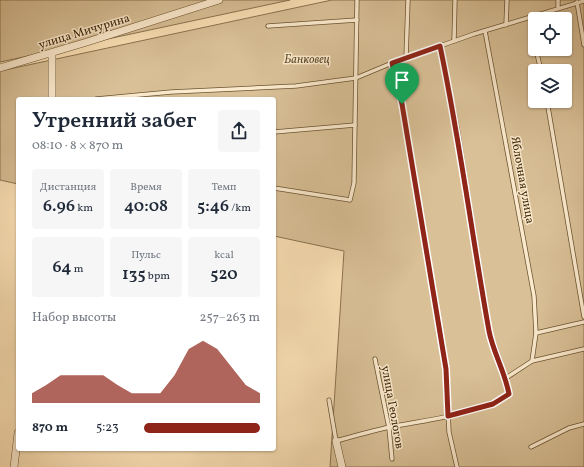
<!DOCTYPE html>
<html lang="ru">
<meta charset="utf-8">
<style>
body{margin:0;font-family:Vollkorn,serif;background:#f6f6f7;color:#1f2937;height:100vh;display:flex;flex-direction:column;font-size:15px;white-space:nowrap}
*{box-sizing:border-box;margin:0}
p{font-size:13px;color:#747a83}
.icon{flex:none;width:22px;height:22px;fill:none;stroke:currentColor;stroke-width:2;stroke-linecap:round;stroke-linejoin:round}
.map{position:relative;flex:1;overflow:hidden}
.side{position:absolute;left:16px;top:97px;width:260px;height:354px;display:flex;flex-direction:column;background:#fff;border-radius:4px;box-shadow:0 1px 3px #0004}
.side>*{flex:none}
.fabs{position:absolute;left:528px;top:12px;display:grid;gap:8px}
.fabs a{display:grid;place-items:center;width:44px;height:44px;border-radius:4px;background:#fff;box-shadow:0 1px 3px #0004;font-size:20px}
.pin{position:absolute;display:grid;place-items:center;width:34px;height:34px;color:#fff;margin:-41px -17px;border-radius:50% 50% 50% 0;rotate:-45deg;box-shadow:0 0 4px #0007}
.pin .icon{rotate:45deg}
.round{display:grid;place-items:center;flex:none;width:42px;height:42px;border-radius:4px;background:#f6f6f7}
.summary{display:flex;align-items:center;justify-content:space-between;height:68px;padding:0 16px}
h1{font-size:22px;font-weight:600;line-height:30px}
.metrics{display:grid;grid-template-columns:repeat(3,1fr);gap:6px;height:68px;padding:4px 16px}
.metrics div{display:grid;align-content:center;border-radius:4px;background:#f6f6f7;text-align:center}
.metrics b{font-size:17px;font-weight:600}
.metrics small{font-size:11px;font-weight:400}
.metrics p{font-size:11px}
.chart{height:112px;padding:8px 16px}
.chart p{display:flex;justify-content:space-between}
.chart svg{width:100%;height:72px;margin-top:4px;fill:#8f2418;opacity:.7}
ul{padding:0 16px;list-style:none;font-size:13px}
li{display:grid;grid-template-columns:64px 48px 1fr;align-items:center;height:30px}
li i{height:10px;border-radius:5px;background:#8f2418}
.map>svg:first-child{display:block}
</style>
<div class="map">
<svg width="584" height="467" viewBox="0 0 584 467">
<rect width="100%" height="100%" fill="#f9dfb4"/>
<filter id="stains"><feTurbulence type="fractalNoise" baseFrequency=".005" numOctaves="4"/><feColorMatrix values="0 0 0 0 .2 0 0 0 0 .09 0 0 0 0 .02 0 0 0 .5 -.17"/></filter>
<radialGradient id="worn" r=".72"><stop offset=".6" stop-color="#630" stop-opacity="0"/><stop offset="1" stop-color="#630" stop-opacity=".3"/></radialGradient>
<!-- green -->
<g fill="#d9c097" stroke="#8a734f" fill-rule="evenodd">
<polygon points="0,0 290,0 0,62"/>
<path d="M332 0H584V467H330L344 251 274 236V99H18V184L0 180V71ZM535 19H565V49H535ZM535 71H565V101H535Z"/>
</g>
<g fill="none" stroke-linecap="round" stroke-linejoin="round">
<!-- service casing -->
<g stroke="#6b5432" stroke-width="5">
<g id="service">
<polyline points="577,2 584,45"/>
<polyline points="558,7 558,0"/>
<polyline points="530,17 535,42"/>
<polyline points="506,25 507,0"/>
<polyline points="268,26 357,20"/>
<polyline points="485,31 534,296 536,333"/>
<polyline points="454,41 455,0"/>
<polyline points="440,46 457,127 490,333 506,378"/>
<polyline points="536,49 541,71"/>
<polyline points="406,58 408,0"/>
<polyline points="96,99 171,92 296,86 356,78 392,63"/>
<polyline points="547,101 584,317"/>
<polyline points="274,132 355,125"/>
<polyline points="274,188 350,200 354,183 357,0"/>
<polyline points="375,359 389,428 392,459"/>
<polyline points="532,361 584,349"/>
<path d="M329 400 336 441C354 436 372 431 390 427 430 419 474 416 509 394L506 378 532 361 536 333 584 322"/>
<polyline points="531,447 569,428 584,424"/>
<polyline points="457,467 449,432 446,369 402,104 392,63 474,34 584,1"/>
</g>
</g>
<!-- minor casing -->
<g stroke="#6b5432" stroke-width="8">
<g id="minor">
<polyline points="52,53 52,99"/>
<polyline points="0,68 87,42 219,0"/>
<polyline points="336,441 342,467"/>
<polyline points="14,467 18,433"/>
</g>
</g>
<!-- service -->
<use href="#service" stroke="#fbeace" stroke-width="3.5"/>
<!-- minor -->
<use href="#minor" stroke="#fbeace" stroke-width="7"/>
</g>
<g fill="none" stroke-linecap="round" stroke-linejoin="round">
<!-- route casing -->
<g stroke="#fff" stroke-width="8">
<path id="route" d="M440 46C460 141 472 236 489 331 493 352 505 372 509 394L493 404 448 416 446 369 402 104 392 63Z"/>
</g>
<!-- route -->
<use href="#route" stroke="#8f2418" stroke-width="5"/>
</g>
<g text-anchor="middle" stroke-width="3" stroke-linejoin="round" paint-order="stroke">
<!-- street labels -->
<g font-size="12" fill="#3c2607" stroke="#fbeace">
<text transform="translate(84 31) rotate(-17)" y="4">улица Мичурина</text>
<text transform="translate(523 180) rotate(80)" y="4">Яблочная улица</text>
<text transform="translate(393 407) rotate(80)" y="4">улица Геологов</text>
</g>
<!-- park labels -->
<g font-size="12" font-style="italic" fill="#634c2b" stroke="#fbeace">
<text x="307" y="63">Банковец</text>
</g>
</g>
<rect width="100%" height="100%" filter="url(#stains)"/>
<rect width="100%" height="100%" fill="url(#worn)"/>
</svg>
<div class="fabs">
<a><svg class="icon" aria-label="locate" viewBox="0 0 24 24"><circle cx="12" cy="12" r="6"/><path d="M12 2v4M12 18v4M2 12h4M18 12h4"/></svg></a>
<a><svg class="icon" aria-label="layers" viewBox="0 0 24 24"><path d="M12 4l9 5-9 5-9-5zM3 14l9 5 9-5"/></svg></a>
</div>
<div class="pin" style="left:402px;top:104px;background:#1e9e55"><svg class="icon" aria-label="arrive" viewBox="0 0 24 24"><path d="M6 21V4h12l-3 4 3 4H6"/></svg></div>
<section class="side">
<div class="summary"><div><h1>Утренний забег</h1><p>08:10 · 8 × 870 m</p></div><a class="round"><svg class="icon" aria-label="share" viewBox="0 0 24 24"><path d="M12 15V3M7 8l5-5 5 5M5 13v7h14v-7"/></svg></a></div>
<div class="metrics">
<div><p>Дистанция</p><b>6.96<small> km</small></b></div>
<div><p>Время</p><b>40:08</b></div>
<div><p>Темп</p><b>5:46<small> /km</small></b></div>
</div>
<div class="metrics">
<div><b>64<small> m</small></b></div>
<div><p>Пульс</p><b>135<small> bpm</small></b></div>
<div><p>kcal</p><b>520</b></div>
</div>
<div class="chart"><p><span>Набор высоты</span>257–263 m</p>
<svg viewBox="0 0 160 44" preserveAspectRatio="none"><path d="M0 44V38L10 33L20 27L30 27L40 27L50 27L60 33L70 38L80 38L90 38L100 27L110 11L120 6L130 11L140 22L150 33L160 38V44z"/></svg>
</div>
<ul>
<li><b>870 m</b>5:23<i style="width:100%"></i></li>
</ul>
</section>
</div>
